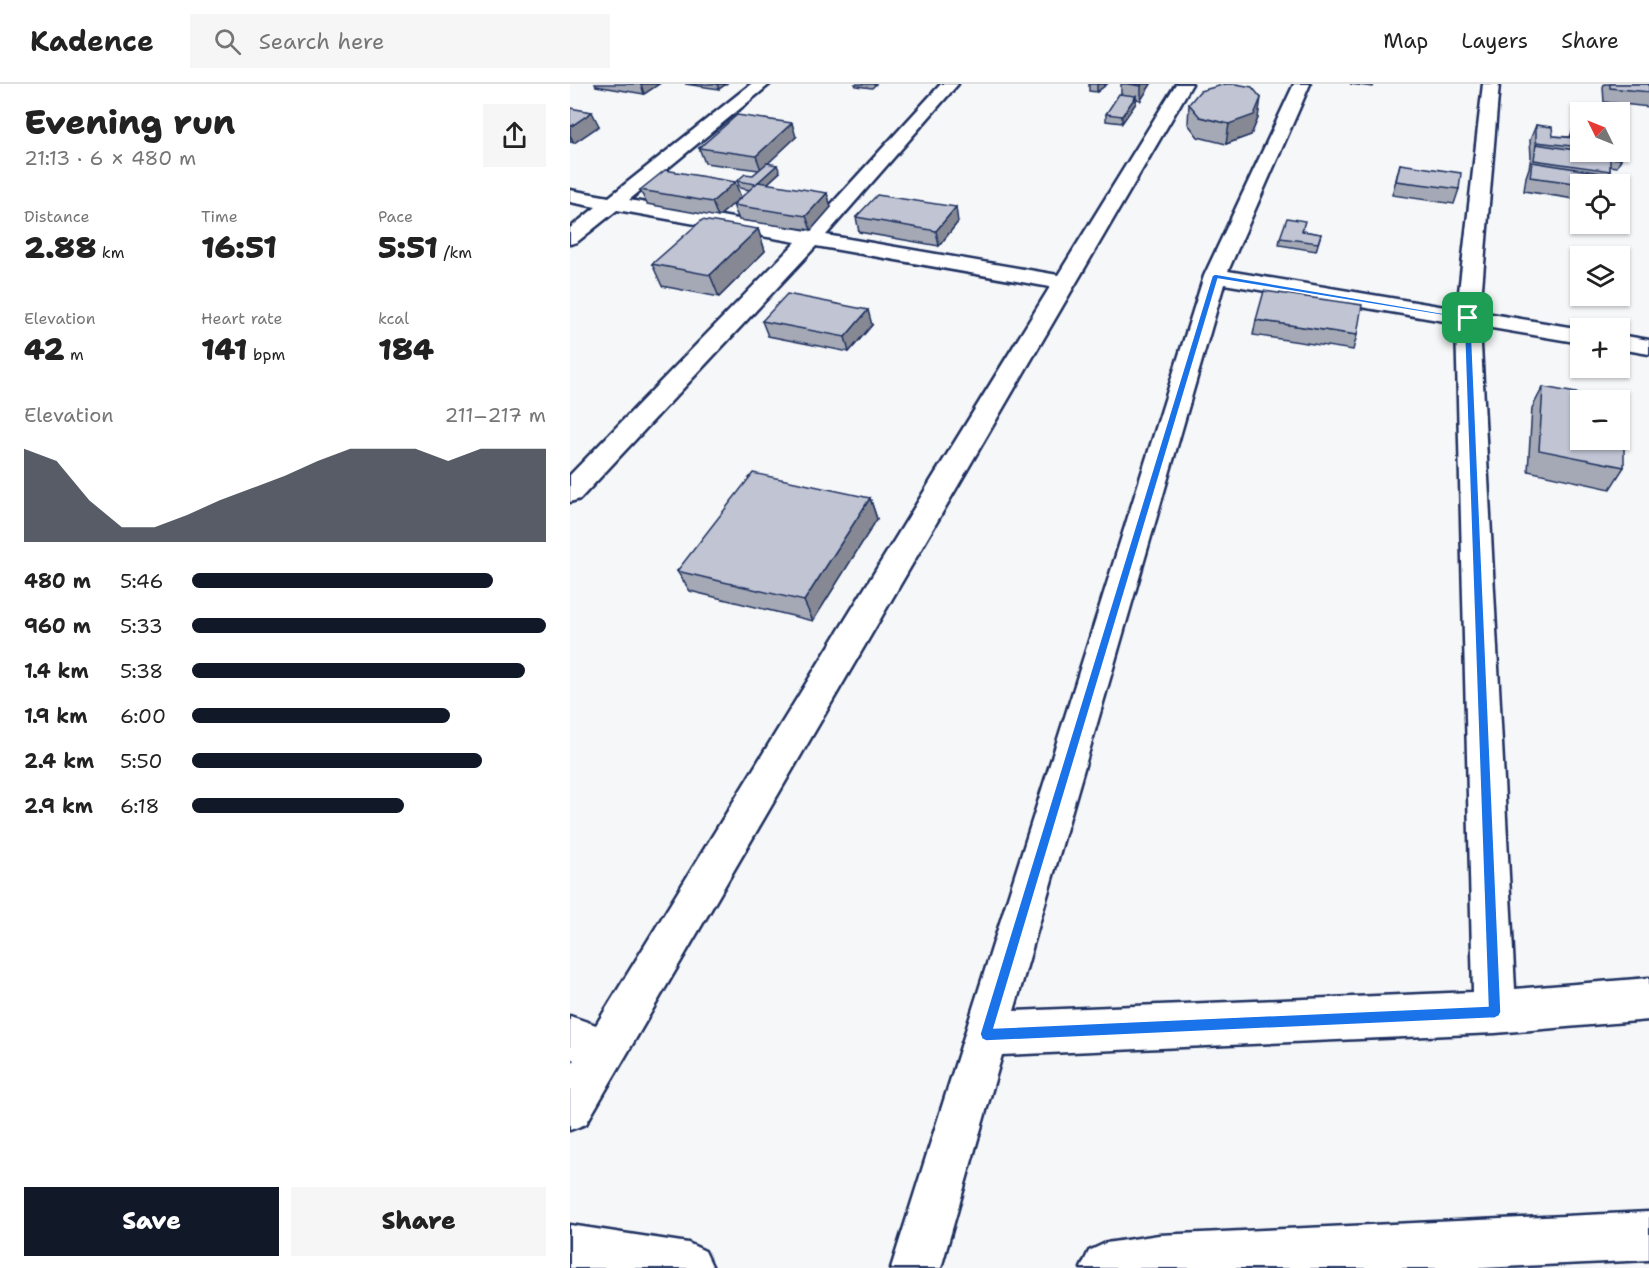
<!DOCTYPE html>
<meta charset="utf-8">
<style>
body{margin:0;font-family:"Shantell Sans",sans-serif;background:#f6f6f6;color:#222;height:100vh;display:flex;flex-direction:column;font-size:22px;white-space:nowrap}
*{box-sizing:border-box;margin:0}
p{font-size:20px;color:#767676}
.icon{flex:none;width:33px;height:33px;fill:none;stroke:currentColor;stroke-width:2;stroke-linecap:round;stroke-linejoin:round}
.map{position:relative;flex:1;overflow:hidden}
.sheet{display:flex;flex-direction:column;background:#fff;width:570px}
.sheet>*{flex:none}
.needle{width:39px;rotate:313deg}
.fabs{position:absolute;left:1000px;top:18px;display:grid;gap:12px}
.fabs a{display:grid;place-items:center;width:60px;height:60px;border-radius:0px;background:#fff;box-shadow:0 2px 4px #0004;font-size:30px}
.pin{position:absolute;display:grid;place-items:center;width:51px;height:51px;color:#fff;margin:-26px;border-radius:12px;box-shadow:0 3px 9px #0006}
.round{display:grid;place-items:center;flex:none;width:63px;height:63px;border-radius:0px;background:#f6f6f6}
.overview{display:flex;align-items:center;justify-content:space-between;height:102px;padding:0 24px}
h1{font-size:33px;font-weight:800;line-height:45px}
.metrics{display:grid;grid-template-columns:repeat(3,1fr);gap:9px;height:102px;padding:6px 24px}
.metrics div{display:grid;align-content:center}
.metrics b{font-size:30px;font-weight:800}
.metrics small{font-size:16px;font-weight:400}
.metrics p{font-size:16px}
.chart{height:168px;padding:12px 24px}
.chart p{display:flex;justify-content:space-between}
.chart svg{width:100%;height:108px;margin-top:6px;fill:#111827;opacity:.7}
.action{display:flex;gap:12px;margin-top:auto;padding:12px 24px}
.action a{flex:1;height:69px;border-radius:0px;background:#111827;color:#fff;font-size:24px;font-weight:800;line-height:69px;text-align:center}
.action a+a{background:#f6f6f6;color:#222}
ul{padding:0 24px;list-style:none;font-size:20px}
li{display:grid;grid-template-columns:96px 72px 1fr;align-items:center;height:45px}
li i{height:15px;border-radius:8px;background:#111827}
header{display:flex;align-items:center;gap:36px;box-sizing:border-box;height:84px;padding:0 30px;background:#fff;border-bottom:2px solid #e0e0e0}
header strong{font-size:28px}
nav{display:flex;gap:33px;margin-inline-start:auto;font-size:21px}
.search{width:420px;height:54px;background:#f6f6f6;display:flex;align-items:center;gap:15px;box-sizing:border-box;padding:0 21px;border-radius:0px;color:#767676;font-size:22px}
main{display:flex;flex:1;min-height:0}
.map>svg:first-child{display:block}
</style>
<header>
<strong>Kadence</strong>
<div class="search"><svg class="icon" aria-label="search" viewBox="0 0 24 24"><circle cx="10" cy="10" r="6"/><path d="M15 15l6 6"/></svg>Search here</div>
<nav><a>Map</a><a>Layers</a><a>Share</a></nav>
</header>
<main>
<section class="sheet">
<div class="overview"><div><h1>Evening run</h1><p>21:13 · 6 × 480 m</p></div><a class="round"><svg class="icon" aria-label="share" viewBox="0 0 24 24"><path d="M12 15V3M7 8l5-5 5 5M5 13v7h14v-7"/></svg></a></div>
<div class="metrics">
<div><p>Distance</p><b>2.88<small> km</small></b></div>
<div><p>Time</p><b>16:51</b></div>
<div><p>Pace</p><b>5:51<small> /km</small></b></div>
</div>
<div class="metrics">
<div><p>Elevation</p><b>42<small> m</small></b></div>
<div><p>Heart rate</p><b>141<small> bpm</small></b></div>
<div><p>kcal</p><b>184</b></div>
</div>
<div class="chart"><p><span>Elevation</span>211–217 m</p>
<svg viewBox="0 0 160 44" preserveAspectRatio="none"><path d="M0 44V6L10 11L20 27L30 38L40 38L50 33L60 27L70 22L80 17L90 11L100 6L110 6L120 6L130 11L140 6L150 6L160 6V44z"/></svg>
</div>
<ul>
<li><b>480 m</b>5:46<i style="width:85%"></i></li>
<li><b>960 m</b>5:33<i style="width:100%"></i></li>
<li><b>1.4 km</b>5:38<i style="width:94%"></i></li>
<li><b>1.9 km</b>6:00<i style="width:73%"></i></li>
<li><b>2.4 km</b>5:50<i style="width:82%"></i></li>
<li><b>2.9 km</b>6:18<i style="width:60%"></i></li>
</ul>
<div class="action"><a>Save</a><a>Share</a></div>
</section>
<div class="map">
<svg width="1079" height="1184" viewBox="0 0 1079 1184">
<rect width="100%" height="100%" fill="#f6f7f9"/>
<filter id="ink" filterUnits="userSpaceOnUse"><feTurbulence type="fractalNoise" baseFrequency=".0167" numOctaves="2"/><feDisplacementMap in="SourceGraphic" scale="12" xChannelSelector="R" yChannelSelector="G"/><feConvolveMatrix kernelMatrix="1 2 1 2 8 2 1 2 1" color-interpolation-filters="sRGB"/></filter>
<g filter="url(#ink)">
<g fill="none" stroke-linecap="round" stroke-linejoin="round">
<!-- street casing -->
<g stroke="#1b2f5e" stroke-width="5">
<g id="street">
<polygon points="181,0 200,0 59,116 237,147 371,0 388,0 256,151 488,191 606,0 622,0 16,1040 0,1046 0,983 4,976 0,974 0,932 26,941 480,203 246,162 10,415 0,418 0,391 226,158 47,126 7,158 0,160 0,144 26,123 0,118 0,106 39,113"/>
<path d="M724 0H740L658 187 887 225 913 0H929L910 228 1011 245V259L910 242 945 905 1079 894V936L925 949 432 971 371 1184H321L634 192ZM654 200 886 239 903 908 444 927Z"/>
<polygon points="1050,251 1079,256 1079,270 1050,265"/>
<polygon points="1079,1128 1079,1176 913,1184 511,1184 519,1167 536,1159 589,1151"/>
<polygon points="0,1141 118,1159 135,1167 143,1184 0,1184"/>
</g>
</g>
<!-- street -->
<use href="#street" fill="#fff" fill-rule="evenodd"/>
</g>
<!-- wall -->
<g fill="#a5a9b5" stroke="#1b2f5e" stroke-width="1.5">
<polygon points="25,0 89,0 74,10 26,2"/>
<polygon points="115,0 156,0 149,5"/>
<polygon points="285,0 306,0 302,4 286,2"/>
<polygon points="519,0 537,0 527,8 519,7"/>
<polygon points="551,0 581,0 571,16 566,15 566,19 552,39 536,37 536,30 551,11"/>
<polygon points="780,0 804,0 803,3"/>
<polygon points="1034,0 1079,0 1079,23 1034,18 1033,3"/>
<polygon points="619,20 688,34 681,51 656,60 628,53 618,40"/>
<polygon points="0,24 29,42 4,59 0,58"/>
<polygon points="966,41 983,52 1000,53 1003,45 1011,46 1011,68 1050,68 1051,75 1047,83 1040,82 1040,87 1037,92 1011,100 1011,116 954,107 956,93 959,84 961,73 960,56"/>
<polygon points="226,53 198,79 210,88 197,100 261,123 241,146 169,136 163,121 180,106 170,104 167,97 183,91 189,86 135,79 129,64"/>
<polygon points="830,80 889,105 884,120 822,111"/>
<polygon points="70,106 171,113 148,133 77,120"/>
<polygon points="286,133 388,138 369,162 289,148"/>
<polygon points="188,145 195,167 149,213 92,202 82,180"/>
<polygon points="733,147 751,150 746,167 709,161 710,154"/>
<polygon points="686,236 787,251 783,266 683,251"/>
<polygon points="192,237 302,241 279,268 198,252"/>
<polygon points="973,303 1011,316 1011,356 1050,356 1050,317 1058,346 1051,357 1054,383 1040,405 958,387 962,324"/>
<polygon points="300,414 307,435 243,537 120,507 107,487"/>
</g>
<!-- shaded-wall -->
<g fill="#868994" stroke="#1b2f5e" stroke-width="1.5">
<polygon points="71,0 89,0 74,10"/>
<polygon points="147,0 156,0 149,5"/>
<polygon points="529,0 537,0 527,8 527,1"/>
<polygon points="572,0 581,0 571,16 571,2"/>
<polygon points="566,12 566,19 552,39 552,32"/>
<polygon points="691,14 688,34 681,51 656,60 659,40"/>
<polygon points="22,28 29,42 4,59 0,51 0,43"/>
<polygon points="222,39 226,53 191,86 186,72"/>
<polygon points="207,81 210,88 189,107 186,100"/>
<polygon points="165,98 171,113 148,133 142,118"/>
<polygon points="257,109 261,123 241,146 236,132"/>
<polygon points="386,123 388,138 369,162 366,147"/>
<polygon points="188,145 195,167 149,213 140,191"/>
<polygon points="298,226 302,241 279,268 275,253"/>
<polygon points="300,414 307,435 243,537 234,517"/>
</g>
<!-- building -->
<g fill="#c0c4d3" stroke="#1b2f5e" stroke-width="1.5">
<polygon points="558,0 572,0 571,2"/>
<polygon points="656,0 666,0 682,3 691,14 684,31 659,40 630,33 619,20 630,7"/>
<polygon points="1040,0 1079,0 1079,8 1040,4"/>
<polygon points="549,10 566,12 552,32 536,30"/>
<polygon points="0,24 22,28 0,43"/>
<polygon points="167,31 222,39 186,72 129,64"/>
<polygon points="966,41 982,43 983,52 1004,54 1003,45 1011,46 1011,63 966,58"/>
<polygon points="1050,59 1051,75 1040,74 1040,71 1032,70 1032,68 1050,68"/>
<polygon points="966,60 1011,67 1011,68 1040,71 1040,87 964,76"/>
<polygon points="962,78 1037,90 1038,100 1012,100 960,93"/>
<polygon points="197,79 207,81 186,100 167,97 175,90 183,91"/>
<polygon points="830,80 891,89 889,105 826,97"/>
<polygon points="95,86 165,98 142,118 70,106"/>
<polygon points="188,98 257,109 236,132 163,121"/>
<polygon points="307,111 386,123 366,147 286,133"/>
<polygon points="717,134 735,137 732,147 751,150 748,159 710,154"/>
<polygon points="132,136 188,145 140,191 82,180"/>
<polygon points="694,207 792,221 787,251 686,236"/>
<polygon points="217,210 298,226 275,253 192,237"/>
<polygon points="973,303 1045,316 1011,316 1011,356 1046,356 1054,357 1054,383 969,366"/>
<polygon points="1050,317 1057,319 1058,346 1050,344"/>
<polygon points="183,389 300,414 234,517 107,487"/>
</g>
</g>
<!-- route -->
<path fill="#1a73e8" stroke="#fff" stroke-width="1.5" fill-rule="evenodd" d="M645 190 901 234 931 928 929 932 925 934 416 957 412 955 410 950 642 192ZM648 195 894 235 918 922 424 944Z"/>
</svg>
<div class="fabs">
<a><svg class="needle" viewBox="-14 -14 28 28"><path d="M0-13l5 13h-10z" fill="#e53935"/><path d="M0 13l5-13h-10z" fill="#767676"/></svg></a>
<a><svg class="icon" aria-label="locate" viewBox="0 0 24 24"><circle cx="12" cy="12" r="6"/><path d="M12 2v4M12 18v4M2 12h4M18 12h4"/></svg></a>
<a><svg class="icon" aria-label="layers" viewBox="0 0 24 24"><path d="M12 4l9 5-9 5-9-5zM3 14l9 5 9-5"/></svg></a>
<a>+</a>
<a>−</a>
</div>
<div class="pin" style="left:898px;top:234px;background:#1e9e55"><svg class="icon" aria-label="arrive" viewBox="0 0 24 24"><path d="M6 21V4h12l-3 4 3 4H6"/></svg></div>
</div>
</main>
